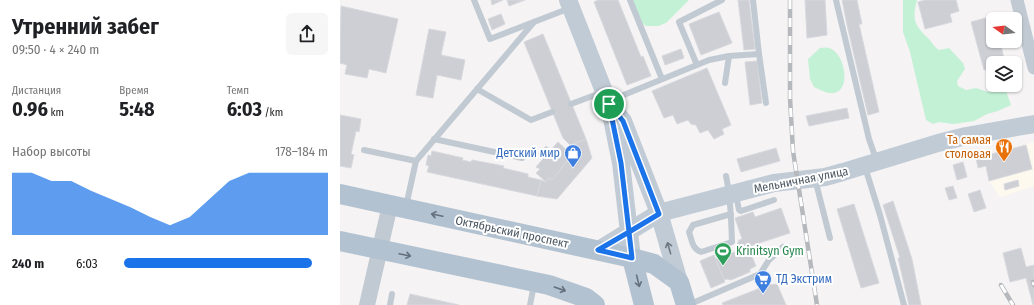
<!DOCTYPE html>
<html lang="ru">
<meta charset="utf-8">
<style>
body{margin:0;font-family:"Fira Sans Condensed",sans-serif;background:#f6f6f6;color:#202124;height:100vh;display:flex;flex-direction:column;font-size:15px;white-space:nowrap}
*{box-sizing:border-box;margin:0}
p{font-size:13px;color:#757577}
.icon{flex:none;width:22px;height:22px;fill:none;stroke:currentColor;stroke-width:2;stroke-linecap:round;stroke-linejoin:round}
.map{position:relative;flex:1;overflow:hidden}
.drawer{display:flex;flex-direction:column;background:#fff;width:340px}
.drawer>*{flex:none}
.needle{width:26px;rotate:284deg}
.controls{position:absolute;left:646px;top:12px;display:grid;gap:8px}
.controls a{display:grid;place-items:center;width:36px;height:36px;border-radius:6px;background:#fff;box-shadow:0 1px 3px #0004;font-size:20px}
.pin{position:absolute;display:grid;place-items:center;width:34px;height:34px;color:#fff;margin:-17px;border:2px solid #fff;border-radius:50%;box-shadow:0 1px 4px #0007}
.round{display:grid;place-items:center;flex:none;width:42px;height:42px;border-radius:6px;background:#f6f6f6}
.summary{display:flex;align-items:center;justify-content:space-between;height:68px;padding:0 12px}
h1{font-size:22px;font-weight:700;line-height:30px}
.stats{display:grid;grid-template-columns:repeat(3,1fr);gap:6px;height:68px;padding:4px 12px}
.stats div{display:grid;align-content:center}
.stats b{font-size:20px;font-weight:700}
.stats small{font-size:11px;font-weight:400}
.stats p{font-size:11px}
.chart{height:112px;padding:8px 12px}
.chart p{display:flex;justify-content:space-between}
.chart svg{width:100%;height:72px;margin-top:4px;fill:#1a73e8;opacity:.7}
ul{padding:0 12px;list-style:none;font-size:13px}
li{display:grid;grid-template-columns:64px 48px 1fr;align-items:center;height:30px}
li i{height:10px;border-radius:5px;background:#1a73e8}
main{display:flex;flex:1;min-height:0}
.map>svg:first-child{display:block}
</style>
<main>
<section class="drawer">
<div class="summary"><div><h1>Утренний забег</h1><p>09:50 · 4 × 240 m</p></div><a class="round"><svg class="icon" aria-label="share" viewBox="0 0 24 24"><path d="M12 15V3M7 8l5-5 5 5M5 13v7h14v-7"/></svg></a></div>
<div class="stats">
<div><p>Дистанция</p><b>0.96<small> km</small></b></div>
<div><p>Время</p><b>5:48</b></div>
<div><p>Темп</p><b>6:03<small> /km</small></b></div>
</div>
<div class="chart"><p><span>Набор высоты</span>178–184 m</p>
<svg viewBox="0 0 160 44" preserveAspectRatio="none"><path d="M0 44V6L10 6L20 11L30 11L40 17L50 22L60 27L70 33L80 38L90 33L100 22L110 11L120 6L130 6L140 6L150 6L160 6V44z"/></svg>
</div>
<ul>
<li><b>240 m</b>6:03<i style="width:92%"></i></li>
</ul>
</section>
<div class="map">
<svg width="694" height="305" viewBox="0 0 694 305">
<rect width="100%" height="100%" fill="#f5f3f3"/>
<!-- commercial -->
<polygon fill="#fdf9ef" points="694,142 694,186 664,196 659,196 649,181 646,167 638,168 636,158"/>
<!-- green -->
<g fill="#c3f1d5">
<polygon points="293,0 349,0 326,23 318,26 306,26 298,20"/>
<path d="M563 0H577C572 19 574 25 588 38 592 42 594 47 599 50L609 48 623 63 625 69 617 81 618 86 626 90 636 88 648 92 657 88H665L671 105 658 111 647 114 634 121 613 124 599 122 593 124 586 120 570 52 563 32Z"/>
<path d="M480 48C483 48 486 47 489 48 506 53 513 96 489 93 484 92 479 89 474 87L470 79 468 59Z"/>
</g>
<!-- building -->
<g fill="#cdcfd5" stroke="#d7d9de">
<polygon points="151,0 163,0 152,5"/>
<polygon points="167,0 185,0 169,6"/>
<polygon points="258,0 278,0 301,57 303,56 311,76 287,85 254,2"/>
<polygon points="398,0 409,0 415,49 404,50"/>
<polygon points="465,0 485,0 487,35 467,38"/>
<polygon points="502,0 517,0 522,24 519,24 539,112 528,115 507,25"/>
<polygon points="585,0 616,0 619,11 610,14 612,22 585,29 578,2"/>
<polygon points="1,6 58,19 46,73 29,69 27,78 5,74 7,65 0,63"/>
<polygon points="379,12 392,43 361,55 349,24"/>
<polygon points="161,14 165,24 152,30 148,19"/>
<polygon points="653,16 653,41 660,41 665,63 653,63 653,68 644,70 631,22"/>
<polygon points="89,29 106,32 101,55 125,60 121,80 97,75 93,98 76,95"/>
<polygon points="203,34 246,139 230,145 223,138 184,42"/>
<polygon points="341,49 344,58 325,65 322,56"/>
<polygon points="417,61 422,103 410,105 405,62"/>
<polygon points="367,68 391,125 382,129 384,134 374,139 368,130 360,133 356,125 351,124 348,120 337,124 333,115 324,118 312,91"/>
<polygon points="507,108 509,118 469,126 466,116"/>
<polygon points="0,115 21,119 19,132 16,131 11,154 14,155 11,168 0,166 0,167"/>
<polygon points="246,139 252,158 217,199 197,196 201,180 206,182 209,178 212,180 232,155 229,152 232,148 230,145"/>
<polygon points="218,142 232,155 212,180 209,178 206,182 196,173 200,169 196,167 203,159 198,154 206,146 211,150"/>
<polygon points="686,145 692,169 649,181 646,166 638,168 636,158"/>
<polygon points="436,148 440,161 401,172 397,159"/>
<polygon points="92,151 123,158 122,160 131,162 132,160 164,166 163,168 188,174 188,177 201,180 197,196 87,172 89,166 86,165 88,155 91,156"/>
<polygon points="623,162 627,177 617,180 613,165"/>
<polygon points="678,180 679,186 665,190 664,184"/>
<polygon points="613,186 617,198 609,200 605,188"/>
<polygon points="640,190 646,208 634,212 628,194"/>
<polygon points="553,201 572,259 581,305 569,305 558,258 560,258 543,205"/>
<polygon points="514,204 539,283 521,288 497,209"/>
<polygon points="441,208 450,233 401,249 397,245 399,240 402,239 395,218 413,212 415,217"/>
<polygon points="408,247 416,266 410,269 410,272 391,280 387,279 384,280 375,259"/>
<polygon points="681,248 686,267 694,265 694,305 693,305 686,278 670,282 663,253"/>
<polygon points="374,255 385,282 371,288 360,261"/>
<polygon points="437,284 446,305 383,305 382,303 428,285"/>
<polygon points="70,294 119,305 67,305"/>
</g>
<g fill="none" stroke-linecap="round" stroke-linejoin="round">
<!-- service -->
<g stroke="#c1cad2" stroke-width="6">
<polyline points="134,0 150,39 230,8"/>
<polyline points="290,0 322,79"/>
<polyline points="413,0 419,54 426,103"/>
<polyline points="496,0 529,139 536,159"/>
<polyline points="357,65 339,22 382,0"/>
<polyline points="385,83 389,56"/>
<polyline points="137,89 191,120 212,112"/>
<polyline points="269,101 369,60 389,56 419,54"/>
<polyline points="231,104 263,92"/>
<polyline points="94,139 182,158"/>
<polyline points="24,150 76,161"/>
<polyline points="525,167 540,215 564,305"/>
<path d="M386 176C391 198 391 219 392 242L361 252C352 249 352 240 349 232L353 225 391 214"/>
<polyline points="475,179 490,238"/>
<polyline points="396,195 399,210 401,211 434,200"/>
<polyline points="66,206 76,161 194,22"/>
<polyline points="50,305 52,294"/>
<polyline points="190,305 194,285"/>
<polyline points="348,305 420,274 429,260 443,247"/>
</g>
<!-- minor -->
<polyline stroke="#c1cad2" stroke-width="13" points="677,0 694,68"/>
<!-- tertiary -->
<polyline stroke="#c1cad2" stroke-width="16" points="27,305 50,205"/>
<!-- secondary -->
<g stroke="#c1cbd6" stroke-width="18">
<polyline points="228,0 269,104 281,163 292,258"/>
<polyline points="275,111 283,121 319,213 339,282"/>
<polyline points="259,250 319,213 434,183 485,177 503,172 598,143 626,136 694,124"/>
</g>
<!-- primary -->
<g stroke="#b3c2d1" stroke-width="20">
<polyline points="0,194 292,258 314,264 339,282 346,305"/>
<polyline points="0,241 209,285 246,298 255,305"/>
<polyline points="292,258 304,305"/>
</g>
<!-- rail casing -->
<g stroke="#b5b8bd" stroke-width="4.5">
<g id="rail">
<polyline points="450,0 450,98 453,151 477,305"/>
<polyline points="693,282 694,285"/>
<polyline points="661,285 673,305"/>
</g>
</g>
<!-- rail -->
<use href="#rail" stroke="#fff" stroke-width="3" stroke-dasharray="9" stroke-linecap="butt"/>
</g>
<!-- one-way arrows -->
<defs><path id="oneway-shaft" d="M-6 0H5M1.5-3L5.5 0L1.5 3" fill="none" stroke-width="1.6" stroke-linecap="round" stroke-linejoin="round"/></defs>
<g stroke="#64717d">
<use href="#oneway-shaft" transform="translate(97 215) rotate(-168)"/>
<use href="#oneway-shaft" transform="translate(65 255) rotate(12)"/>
<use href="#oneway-shaft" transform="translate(298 281) rotate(76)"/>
<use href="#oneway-shaft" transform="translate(220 289) rotate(19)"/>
</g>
<use stroke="#6e7984" href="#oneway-shaft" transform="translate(329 248) rotate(-106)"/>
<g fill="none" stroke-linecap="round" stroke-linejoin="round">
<!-- route casing -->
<g stroke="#fff" stroke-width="8">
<polyline id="route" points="269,104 281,163 289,232 258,250 292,258 289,232 319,214 283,121 269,104"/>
</g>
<!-- route -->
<use href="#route" stroke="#1a73e8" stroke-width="5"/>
</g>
<!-- icons -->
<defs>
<g id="restaurant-pin" transform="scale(0.9)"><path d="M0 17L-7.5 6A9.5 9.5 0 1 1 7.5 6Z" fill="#e8710a" stroke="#fff"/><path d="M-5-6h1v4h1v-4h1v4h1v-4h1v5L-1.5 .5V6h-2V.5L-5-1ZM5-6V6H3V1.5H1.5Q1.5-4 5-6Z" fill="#fff"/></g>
<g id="shop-pin" transform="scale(0.9)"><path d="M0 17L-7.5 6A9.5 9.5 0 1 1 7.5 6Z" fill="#3f7fe0" stroke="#fff"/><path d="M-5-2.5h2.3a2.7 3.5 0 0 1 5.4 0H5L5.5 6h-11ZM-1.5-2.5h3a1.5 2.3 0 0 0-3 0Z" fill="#fff"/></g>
<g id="stadium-pin" transform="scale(0.9)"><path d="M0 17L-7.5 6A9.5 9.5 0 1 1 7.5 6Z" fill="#2e9e5b" stroke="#fff"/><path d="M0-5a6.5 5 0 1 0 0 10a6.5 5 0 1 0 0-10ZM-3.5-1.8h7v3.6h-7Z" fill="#fff"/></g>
<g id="supermarket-pin" transform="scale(0.9)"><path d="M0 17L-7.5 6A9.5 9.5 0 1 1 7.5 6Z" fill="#3f7fe0" stroke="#fff"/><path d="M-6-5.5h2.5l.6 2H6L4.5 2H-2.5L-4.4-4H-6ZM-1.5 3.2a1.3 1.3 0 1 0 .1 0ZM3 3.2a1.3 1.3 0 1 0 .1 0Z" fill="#fff"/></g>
</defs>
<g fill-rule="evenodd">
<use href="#restaurant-pin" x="664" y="147"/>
<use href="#shop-pin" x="233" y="153"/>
<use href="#stadium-pin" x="383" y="251"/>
<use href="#supermarket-pin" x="423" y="279"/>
</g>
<g text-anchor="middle" stroke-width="4" stroke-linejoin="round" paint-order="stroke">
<!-- food labels -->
<g font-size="12" fill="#c56008" stroke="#fff" text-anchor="end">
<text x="651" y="144">Та самая<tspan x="651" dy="14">столовая</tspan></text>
</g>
<!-- shop labels -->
<g font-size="12" fill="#366cbe" stroke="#fff" text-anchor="end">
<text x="220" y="157">Детский мир</text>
<text x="436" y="283" text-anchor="start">ТД Экстрим</text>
</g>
<!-- street labels -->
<g font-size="12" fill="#4a5661" stroke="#fff">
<text transform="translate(461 180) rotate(-11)" y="4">Мельничная улица</text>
<text transform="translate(172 232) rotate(12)" y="4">Октябрьский проспект</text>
</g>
<!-- leisure labels -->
<g font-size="12" fill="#27864d" stroke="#fff" text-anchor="start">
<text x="396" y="255">Krinitsyn Gym</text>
</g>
</g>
</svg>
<div class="controls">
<a><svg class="needle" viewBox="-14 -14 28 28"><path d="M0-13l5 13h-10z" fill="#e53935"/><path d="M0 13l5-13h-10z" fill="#757577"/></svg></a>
<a><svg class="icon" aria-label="layers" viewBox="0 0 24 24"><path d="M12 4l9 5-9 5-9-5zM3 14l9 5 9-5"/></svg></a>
</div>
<div class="pin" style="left:269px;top:104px;background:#1e9e55"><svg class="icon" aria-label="arrive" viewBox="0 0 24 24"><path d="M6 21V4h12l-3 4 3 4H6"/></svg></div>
</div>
</main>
